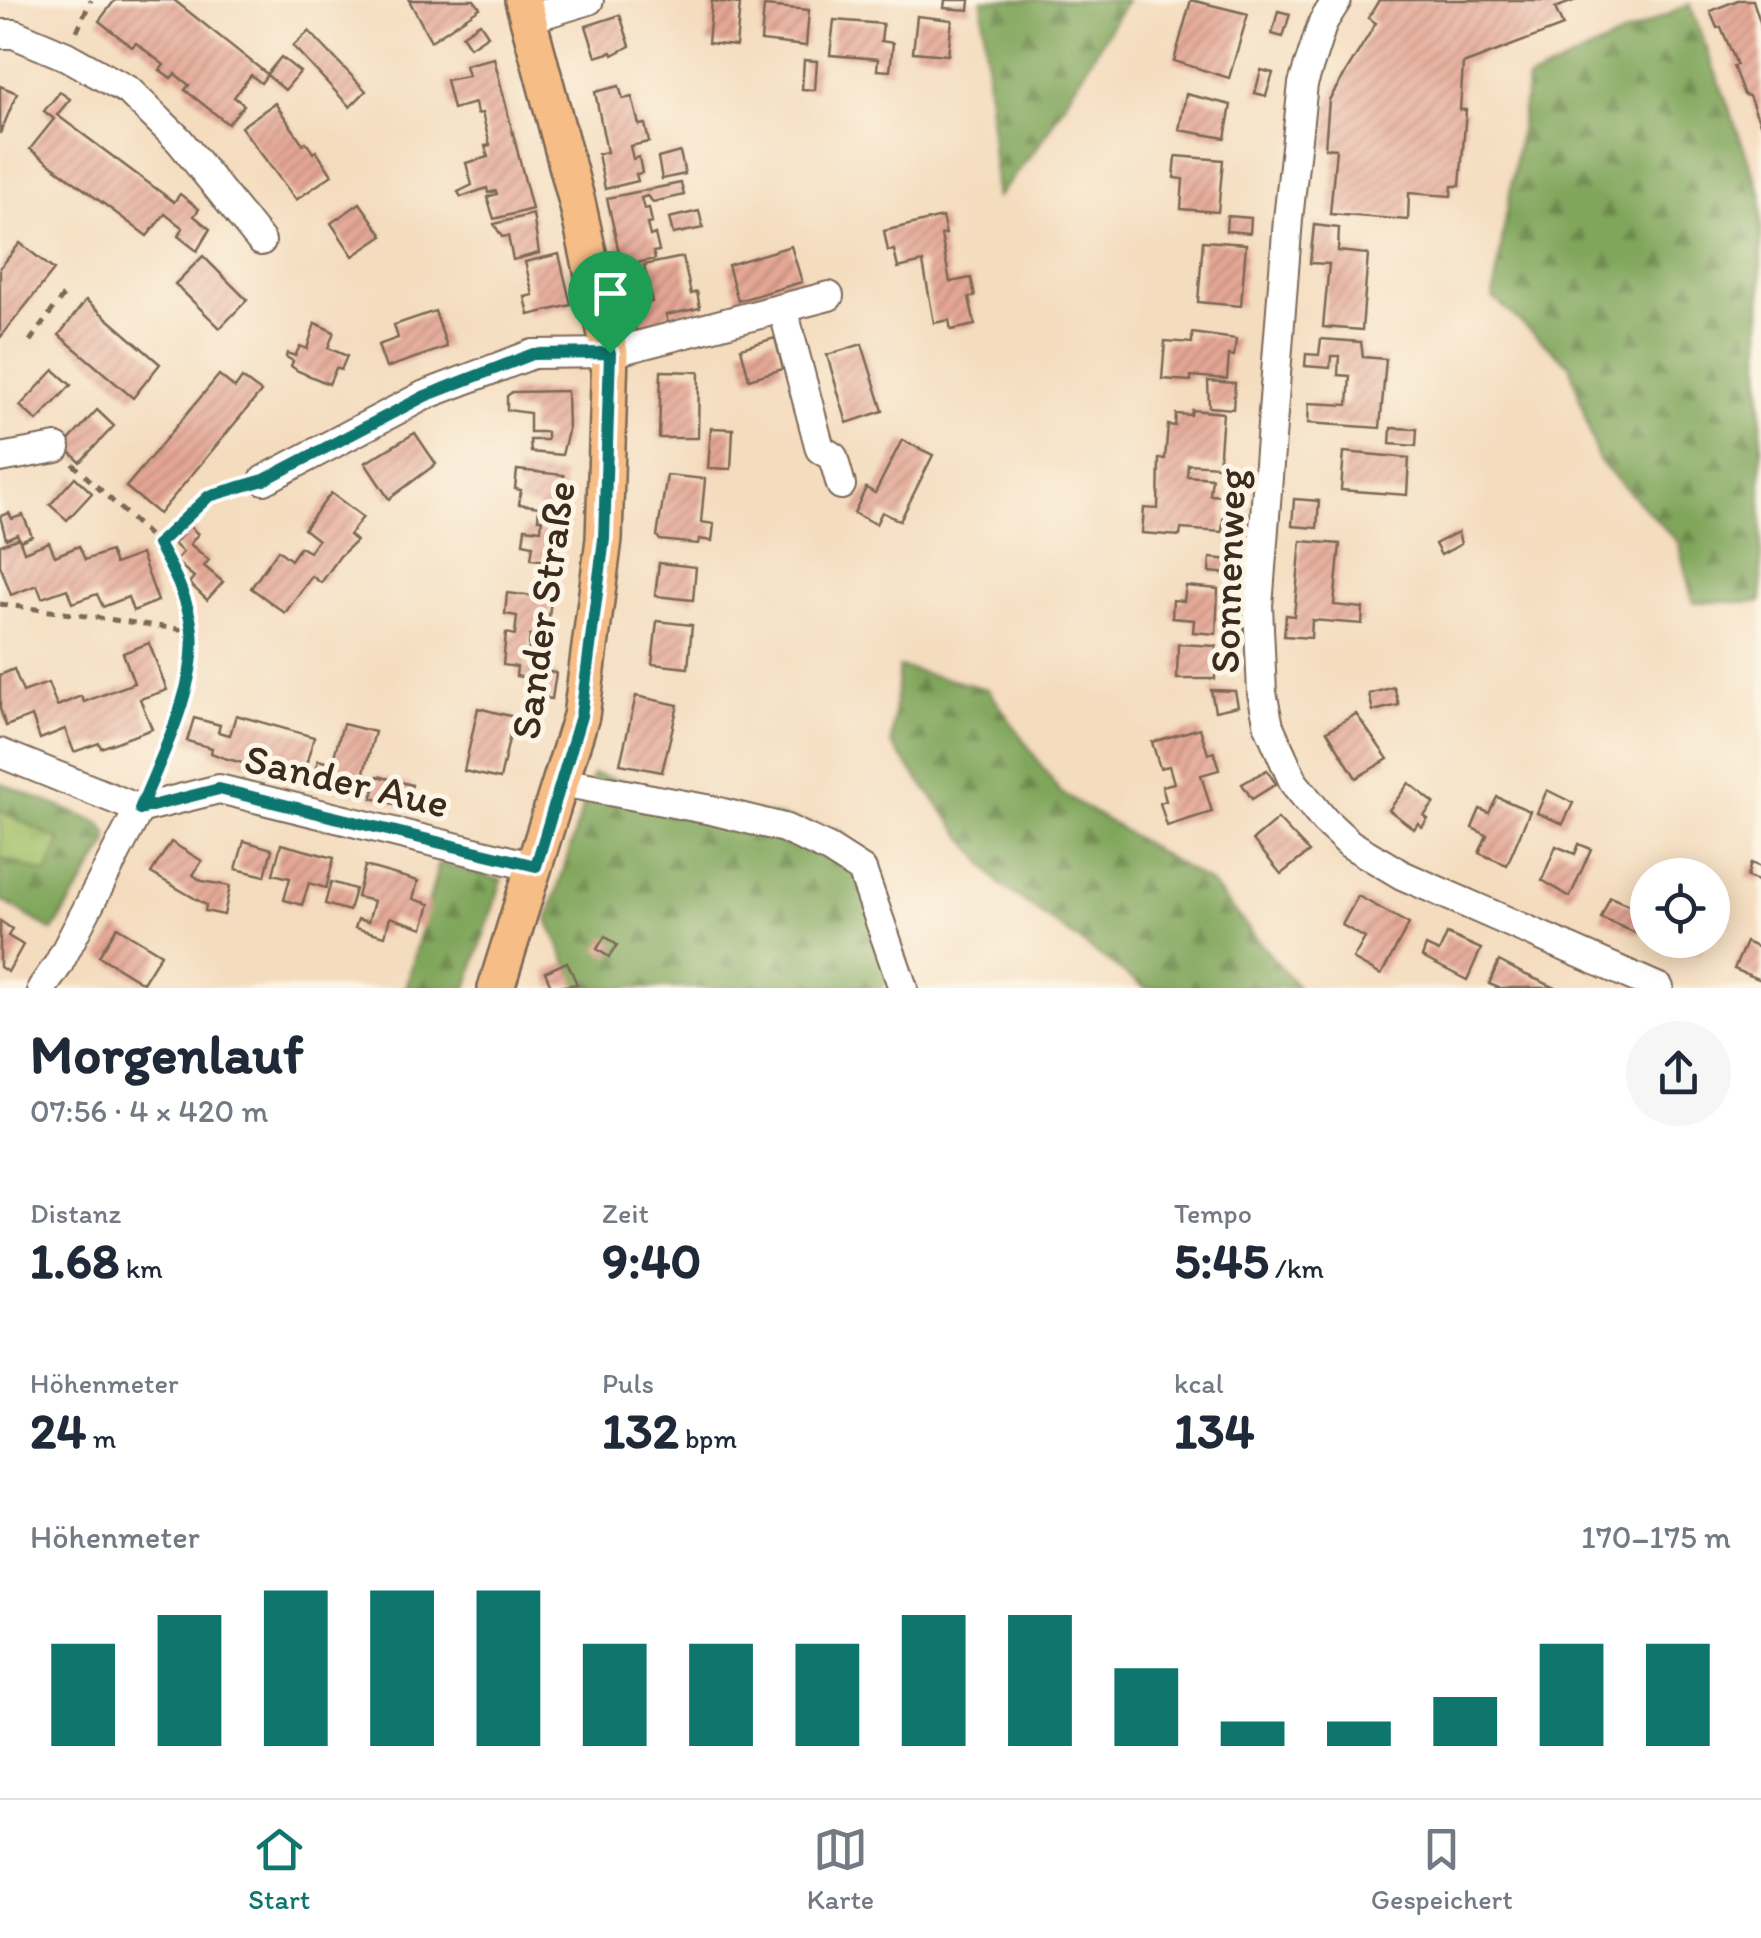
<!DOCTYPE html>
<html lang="de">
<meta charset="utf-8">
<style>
body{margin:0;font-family:Itim,sans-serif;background:#f6f6f7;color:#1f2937;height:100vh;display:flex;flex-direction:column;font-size:38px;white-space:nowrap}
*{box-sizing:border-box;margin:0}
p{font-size:32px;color:#747a83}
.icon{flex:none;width:55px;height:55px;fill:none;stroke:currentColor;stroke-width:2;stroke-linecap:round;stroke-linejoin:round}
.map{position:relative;height:988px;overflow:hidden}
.panel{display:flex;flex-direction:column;background:#fff;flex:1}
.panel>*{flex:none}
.controls{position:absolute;left:1630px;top:858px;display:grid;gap:20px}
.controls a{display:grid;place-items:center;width:100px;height:100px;border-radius:50%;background:#fff;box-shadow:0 5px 25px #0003;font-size:50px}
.pin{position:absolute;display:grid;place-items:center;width:85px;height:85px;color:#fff;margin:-102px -42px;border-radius:50% 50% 50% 0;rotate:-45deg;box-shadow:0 0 10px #0007}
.pin .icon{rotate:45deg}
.round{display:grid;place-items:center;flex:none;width:105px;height:105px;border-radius:52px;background:#f6f6f7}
.summary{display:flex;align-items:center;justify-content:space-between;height:170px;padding:0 30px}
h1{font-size:55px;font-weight:800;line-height:75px}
.stats{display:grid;grid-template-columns:repeat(3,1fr);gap:15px;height:170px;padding:10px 30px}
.stats div{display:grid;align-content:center}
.stats b{font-size:50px;font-weight:800}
.stats small{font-size:28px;font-weight:400}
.stats p{font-size:28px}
.chart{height:280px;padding:20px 30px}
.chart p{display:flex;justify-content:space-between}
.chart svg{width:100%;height:180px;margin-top:10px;stroke:#0f766e;stroke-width:6}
.tabs{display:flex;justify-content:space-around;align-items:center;height:140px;border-top:2px solid #e0e1e3;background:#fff;font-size:28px;color:#747a83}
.tabs a{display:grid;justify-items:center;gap:5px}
.tabs .active{color:#0f766e}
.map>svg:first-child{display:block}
</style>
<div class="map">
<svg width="1761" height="988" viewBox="0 0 1761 988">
<defs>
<pattern id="forest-firs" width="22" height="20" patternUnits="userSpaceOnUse" patternTransform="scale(2.5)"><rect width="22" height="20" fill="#80a65c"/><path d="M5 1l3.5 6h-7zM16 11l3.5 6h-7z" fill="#6a874b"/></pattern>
<pattern id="park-tufts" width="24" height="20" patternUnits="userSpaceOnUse" patternTransform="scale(2.5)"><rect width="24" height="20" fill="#a1c068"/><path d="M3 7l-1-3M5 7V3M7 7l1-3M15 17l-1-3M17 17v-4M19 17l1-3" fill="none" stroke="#849c55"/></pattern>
<pattern id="building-hatch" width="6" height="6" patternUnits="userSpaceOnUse" patternTransform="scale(2.5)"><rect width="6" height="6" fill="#e5a795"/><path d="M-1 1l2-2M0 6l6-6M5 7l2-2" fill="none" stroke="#bb8879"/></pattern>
</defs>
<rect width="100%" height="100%" fill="#fcf5e5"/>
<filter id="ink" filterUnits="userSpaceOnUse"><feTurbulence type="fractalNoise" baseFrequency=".01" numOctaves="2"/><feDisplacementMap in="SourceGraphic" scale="20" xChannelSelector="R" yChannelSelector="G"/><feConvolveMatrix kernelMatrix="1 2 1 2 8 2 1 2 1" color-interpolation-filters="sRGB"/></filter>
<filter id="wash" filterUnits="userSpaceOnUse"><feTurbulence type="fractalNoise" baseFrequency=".0048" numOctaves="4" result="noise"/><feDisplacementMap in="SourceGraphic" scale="40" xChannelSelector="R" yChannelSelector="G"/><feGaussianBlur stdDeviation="2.25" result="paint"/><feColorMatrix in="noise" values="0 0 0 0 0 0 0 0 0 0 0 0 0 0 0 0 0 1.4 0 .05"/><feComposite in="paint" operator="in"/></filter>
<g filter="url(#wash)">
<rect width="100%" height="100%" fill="#f4dcbe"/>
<!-- forest -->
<g fill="url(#forest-firs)" stroke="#5e683d" stroke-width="2.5">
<polygon points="982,0 1127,0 1039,145 996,198"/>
<polygon points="1690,4 1761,194 1761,602 1693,602 1678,542 1598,460 1570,365 1493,298 1528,80"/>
<polygon points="899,667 988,689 1060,792 1211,884 1298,988 1145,988 1000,884 891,744"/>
<polygon points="593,774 840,831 880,872 896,963 883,988 578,988 548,920"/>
<polygon points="0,783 100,823 108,835 107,845 53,931 0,899 0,858 47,874 60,841 0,810"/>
<polygon points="439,863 502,880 467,988 406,988"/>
</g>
<!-- park -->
<polygon fill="url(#park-tufts)" stroke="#6e7543" stroke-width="2.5" points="0,810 60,841 47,874 0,858"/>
<g id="blocks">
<!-- building -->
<g fill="url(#building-hatch)">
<polygon points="115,0 174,0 267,74 281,57 300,72 285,90 267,75 261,83 251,75 234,97 244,105 228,124 185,90 189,85 175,74 171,78 160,70 164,65 136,43 132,47 99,21"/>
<polygon points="409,0 474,0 480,8 431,41"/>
<polygon points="945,0 970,0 969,10 944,8"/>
<polygon points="1191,0 1248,14 1229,78 1174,61"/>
<polygon points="1379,0 1576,0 1555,8 1563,26 1463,64 1460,110 1466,110 1460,186 1452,186 1451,196 1409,193 1408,220 1330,214 1336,149 1325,148 1329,100 1376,23 1368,18"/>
<polygon points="1738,0 1753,0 1761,25 1761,126 1749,96 1744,95 1733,66 1737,65 1721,27 1717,28 1710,11"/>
<polygon points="712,1 740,4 736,46 708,43"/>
<polygon points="764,6 809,10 806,46 761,41"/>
<polygon points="1278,11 1290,14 1283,37 1272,34"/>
<polygon points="620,15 630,46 613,55 612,52 596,57 586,26"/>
<polygon points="917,16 952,20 948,55 913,52"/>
<polygon points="834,20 883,24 881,41 893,43 890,71 877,70 878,59 830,55"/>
<polygon points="480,23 488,35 470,47 462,35"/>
<polygon points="309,31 366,91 350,107 293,46"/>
<polygon points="494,58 532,209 494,219 487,197 497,194 496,191 488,193 487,188 461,197 458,192 472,185 466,163 488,157 485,146 490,145 482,113 477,114 475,103 453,109 446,80 468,76 465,65"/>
<polygon points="804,60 817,61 815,90 802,89"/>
<polygon points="1261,70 1273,73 1266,96 1255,93"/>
<polygon points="0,86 17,93 0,134"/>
<polygon points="619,86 623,99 632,97 639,125 645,124 649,142 630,146 633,159 639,157 642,173 636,174 638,181 605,189 598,154 607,152 595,92"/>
<polygon points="60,92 70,99 57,115 174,202 180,194 199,209 194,216 210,229 197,251 178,236 183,228 165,214 147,236 30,149 54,119 44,111"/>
<polygon points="1186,94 1231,105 1225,138 1179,130"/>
<polygon points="275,103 303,144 306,142 313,153 316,151 332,175 296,200 241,127"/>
<polygon points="680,152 685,174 662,179 658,158"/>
<polygon points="1176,156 1223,160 1218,212 1181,209 1183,179 1174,178"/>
<polygon points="681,183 684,195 653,202 647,196 641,198 644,209 649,208 652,223 647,224 650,236 655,234 659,251 653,252 655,259 622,266 607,198"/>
<polygon points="360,203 383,236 353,256 331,223"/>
<polygon points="699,211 703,228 673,234 669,218"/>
<polygon points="533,214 539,253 513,260 508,236 502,237 494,224"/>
<polygon points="1227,216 1251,218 1250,233 1226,231"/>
<polygon points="942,217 946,234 941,235 950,282 971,278 975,296 969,297 975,325 951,330 949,320 934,323 923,262 898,268 894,250 888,251 884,231"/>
<polygon points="1314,225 1339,228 1338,251 1368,254 1362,330 1323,327 1329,264 1310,263"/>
<polygon points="1203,241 1246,244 1241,306 1198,302"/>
<polygon points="20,243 54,270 0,338 0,268"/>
<polygon points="791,246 802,282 738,301 728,265"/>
<polygon points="559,254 571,305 529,315 525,297 533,295 525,262"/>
<polygon points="203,256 247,300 220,328 175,284"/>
<polygon points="683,257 691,294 697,292 700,308 666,315 669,327 637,334 631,307 652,302 644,265"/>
<polygon points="86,300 160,364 133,398 59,335"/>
<polygon points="435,311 447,347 386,368 378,345 398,338 394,325"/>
<polygon points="315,323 334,332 328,348 347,356 341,370 336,368 329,384 298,371 291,366 293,361 286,357 287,353 295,356 300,346 307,349"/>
<polygon points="1192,333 1236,339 1234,356 1229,355 1227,379 1191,376 1191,381 1162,379 1165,341 1192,343"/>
<polygon points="775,338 783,369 749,379 741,348"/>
<polygon points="1321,339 1361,342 1363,357 1386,359 1380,428 1308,423 1309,403 1348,405 1350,376 1338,375 1339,356 1331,356 1330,368 1305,366 1306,354 1319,355"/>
<polygon points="862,344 883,411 847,423 827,355"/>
<polygon points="54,370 71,385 37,421 20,406"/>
<polygon points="661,371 699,372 698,438 659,438"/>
<polygon points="219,375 235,388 242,378 261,392 159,514 126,487"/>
<polygon points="1208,381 1235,383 1233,409 1209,407"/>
<polygon points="567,391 568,431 562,455 531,452 530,440 547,440 547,432 530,432 530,413 507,410 507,396 512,392"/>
<polygon points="97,410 114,426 80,462 64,446"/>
<polygon points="1192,410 1223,413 1219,466 1188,464 1187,476 1212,478 1210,495 1225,496 1222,532 1181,529 1180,536 1142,533 1144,508 1158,509 1159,459 1165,459 1168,425 1175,426 1176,414 1191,415"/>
<polygon points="711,428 733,429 731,469 708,468"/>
<polygon points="1391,428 1417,429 1416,446 1390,444"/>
<polygon points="415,433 436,464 389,499 365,463"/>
<polygon points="902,440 933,455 900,521 882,512 876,524 854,513 866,488 875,493"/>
<polygon points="1344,452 1409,458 1407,495 1341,490"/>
<polygon points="517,470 564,475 561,509 565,509 564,521 568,522 568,533 560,532 557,562 531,559 533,545 523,543 525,528 541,530 542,519 538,519 539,507 519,504 521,490 515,489"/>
<polygon points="667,475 705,479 701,522 714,524 712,541 699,539 698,544 660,540 657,536"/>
<polygon points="75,477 92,493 67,520 50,505"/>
<polygon points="331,493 363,517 349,535 356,541 340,556 321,583 312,576 285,613 251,588 278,550 291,560 300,547 309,552 318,540 304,529"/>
<polygon points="1294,499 1319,501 1317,528 1292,526"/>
<polygon points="9,513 12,519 23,515 32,536 20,541 17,534 6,539 0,516"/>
<polygon points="189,526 198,534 190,544 209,560 204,566 223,582 207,600 189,583 194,577 175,561 183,552 174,544"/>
<polygon points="1458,532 1461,544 1441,555 1435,544"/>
<polygon points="19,538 24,552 49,542 55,556 79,546 85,560 110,551 115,564 141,554 158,601 133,611 128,597 103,607 97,594 72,603 67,589 42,598 37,585 11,595 0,565 0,545"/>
<polygon points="1301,541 1340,544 1334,605 1363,608 1362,624 1312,620 1311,638 1284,636 1286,615 1294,616"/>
<polygon points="1210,558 1232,560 1231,574 1209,572"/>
<polygon points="659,563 696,567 693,600 655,596"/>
<polygon points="1186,586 1218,589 1216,634 1193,632 1194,620 1172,618 1173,600 1184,601"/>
<polygon points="507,593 551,598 547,638 530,636 527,668 556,673 552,699 525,694 528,678 516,676 517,667 503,665 506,633 515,635 517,616 505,614"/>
<polygon points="657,621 692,625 688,668 652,664"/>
<polygon points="149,643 167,690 140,699 152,729 101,748 99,743 74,752 65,729 40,739 32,716 6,726 0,709 0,675 14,669 23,692 48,683 57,706 81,696 84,702 134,683 123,653"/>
<polygon points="1178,644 1216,646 1215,679 1177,679"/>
<polygon points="1394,687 1399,705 1373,711 1369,694"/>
<polygon points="1211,690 1235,691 1238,706 1215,711"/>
<polygon points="636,696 678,705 662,772 620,764"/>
<polygon points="478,708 514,717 500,779 464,771"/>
<polygon points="1356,714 1388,759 1356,778 1327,731"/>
<polygon points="236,715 314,737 302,779 224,758 211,753 212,748 187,741 194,718 220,725 218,732 230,735"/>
<polygon points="343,724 375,732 358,794 326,785"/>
<polygon points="1200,728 1208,754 1214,752 1219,770 1201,775 1212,812 1167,826 1160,803 1166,801 1162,786 1174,783 1169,766 1160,768 1152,742"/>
<polygon points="318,760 329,763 323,785 312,782"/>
<polygon points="1267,770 1276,784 1252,799 1242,784"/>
<polygon points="378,776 412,785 406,807 372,798"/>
<polygon points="1409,783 1434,803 1424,816 1428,819 1422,827 1418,823 1414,829 1389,810"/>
<polygon points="1547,790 1573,803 1563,824 1537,813"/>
<polygon points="1497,797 1530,811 1507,865 1479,853 1487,835 1472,828 1480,809 1489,813"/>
<polygon points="1278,819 1309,852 1281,874 1253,840"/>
<polygon points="244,841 272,849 265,876 236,869"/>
<polygon points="171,842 202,861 193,875 202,881 230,886 224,915 205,911 206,905 151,873"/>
<polygon points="281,844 334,858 326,888 309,883 302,905 284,900 290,878 273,874"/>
<polygon points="1579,844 1591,849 1570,897 1542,880 1556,846 1575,854"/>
<polygon points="1751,863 1761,867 1761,882 1747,877"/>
<polygon points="365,866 418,881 413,899 430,904 423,928 390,917 385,936 355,928 358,919 368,922 374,901 357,897"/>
<polygon points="331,882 355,889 349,911 325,904"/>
<polygon points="1358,896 1409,924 1381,975 1353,959 1365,938 1342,925"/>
<polygon points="1610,897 1648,913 1648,931 1641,928 1638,934 1601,918"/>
<polygon points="0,921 12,929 8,936 23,945 8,972 0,967"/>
<polygon points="117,927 161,954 143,983 99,956"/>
<polygon points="1447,934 1481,949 1467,980 1422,957 1426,946 1439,952"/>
<polygon points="605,936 617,945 609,957 597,949"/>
<polygon points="1677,940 1706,940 1700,954 1676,943"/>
<polygon points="1746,942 1761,949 1761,980 1734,969"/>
<polygon points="1499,961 1524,974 1556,988 1499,988 1489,984"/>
<polygon points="567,962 577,984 552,988 545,972"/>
</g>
</g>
</g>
<g filter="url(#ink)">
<use href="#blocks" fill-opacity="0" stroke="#7c6856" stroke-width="2.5"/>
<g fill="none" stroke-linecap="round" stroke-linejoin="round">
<!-- minor casing -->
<g stroke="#7c6856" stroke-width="32">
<g id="minor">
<polyline points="1337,0 1323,22 1303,84 1288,219 1258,606 1262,693 1269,726 1294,783 1324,820 1350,844 1402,875 1659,988"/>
<polyline points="530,18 589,0"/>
<polyline points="0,34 14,34 66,56 129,91 179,140 261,241"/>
<polyline points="783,309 820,449 833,457 841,485"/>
<polyline points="0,458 56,448"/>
<polyline points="264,480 425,395 533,354 610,353 829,296"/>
<polyline points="0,753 139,809 58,965 42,988"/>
<polyline points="561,782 711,810 784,828 829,849 862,870 903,988"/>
<polyline points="139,809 219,789 535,867"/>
</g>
</g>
<!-- major casing -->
<g stroke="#7c6856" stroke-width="40">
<polyline id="major" points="496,988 581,716 604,539 610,353 577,202 523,0"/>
</g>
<!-- path -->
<g stroke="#7c6856" stroke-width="5" stroke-dasharray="8 8" stroke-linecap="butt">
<polyline points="77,31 91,0"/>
<polyline points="30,341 65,293"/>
<polyline points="73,464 158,544"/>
<polyline points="0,604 192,631"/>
<path d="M152 780C170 736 198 680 192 631 188 600 173 571 158 544L209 496 242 486"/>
</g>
<!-- minor -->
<use href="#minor" stroke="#fff" stroke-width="28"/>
<!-- major -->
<use href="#major" stroke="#f6be86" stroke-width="35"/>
</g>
</g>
<g fill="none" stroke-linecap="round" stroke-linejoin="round" filter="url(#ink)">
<!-- route casing -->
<g stroke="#fff" stroke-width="20">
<path id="route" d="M610 353 604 539 581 716 536 866 219 789 140 809C160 759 198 686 192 631 189 600 173 571 158 544L209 496 264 480 425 396 533 354Z"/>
</g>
<!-- route -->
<use href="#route" stroke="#0f766e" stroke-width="12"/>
</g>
<g text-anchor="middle" stroke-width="10" stroke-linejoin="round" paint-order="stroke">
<!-- street labels -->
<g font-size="42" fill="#3b2a1e" stroke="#fcf5e5">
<text transform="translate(1227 571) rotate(-88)" y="15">Sonnenweg</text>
<text transform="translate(542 610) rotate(-82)" y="15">Sander Straße</text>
<text transform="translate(347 780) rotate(13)" y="15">Sander Aue</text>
</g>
</g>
</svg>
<div class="controls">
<a><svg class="icon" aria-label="locate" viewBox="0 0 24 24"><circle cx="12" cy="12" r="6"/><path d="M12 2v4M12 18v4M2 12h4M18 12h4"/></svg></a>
</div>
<div class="pin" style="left:610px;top:353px;background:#1e9e55"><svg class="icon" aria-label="arrive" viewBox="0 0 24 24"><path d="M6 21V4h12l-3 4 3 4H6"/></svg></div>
</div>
<section class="panel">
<div class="summary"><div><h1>Morgenlauf</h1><p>07:56 · 4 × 420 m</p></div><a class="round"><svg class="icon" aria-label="share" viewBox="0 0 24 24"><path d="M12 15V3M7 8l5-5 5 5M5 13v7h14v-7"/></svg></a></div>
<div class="stats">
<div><p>Distanz</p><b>1.68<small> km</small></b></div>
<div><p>Zeit</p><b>9:40</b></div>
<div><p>Tempo</p><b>5:45<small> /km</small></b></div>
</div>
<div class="stats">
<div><p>Höhenmeter</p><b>24<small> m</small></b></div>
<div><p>Puls</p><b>132<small> bpm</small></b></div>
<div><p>kcal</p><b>134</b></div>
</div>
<div class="chart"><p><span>Höhenmeter</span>170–175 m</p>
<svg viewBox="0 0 160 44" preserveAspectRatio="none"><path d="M5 44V19M15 44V12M25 44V6M35 44V6M45 44V6M55 44V19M65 44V19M75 44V19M85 44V12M95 44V12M105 44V25M115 44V38M125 44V38M135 44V32M145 44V19M155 44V19"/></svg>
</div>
</section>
<nav class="tabs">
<a class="active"><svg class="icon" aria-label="home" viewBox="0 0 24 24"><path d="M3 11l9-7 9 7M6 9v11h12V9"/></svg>Start</a>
<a><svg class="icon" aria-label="map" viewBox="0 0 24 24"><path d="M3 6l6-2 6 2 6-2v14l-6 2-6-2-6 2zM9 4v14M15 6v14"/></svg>Karte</a>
<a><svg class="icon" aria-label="saved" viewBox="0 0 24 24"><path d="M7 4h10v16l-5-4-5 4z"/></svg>Gespeichert</a>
</nav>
